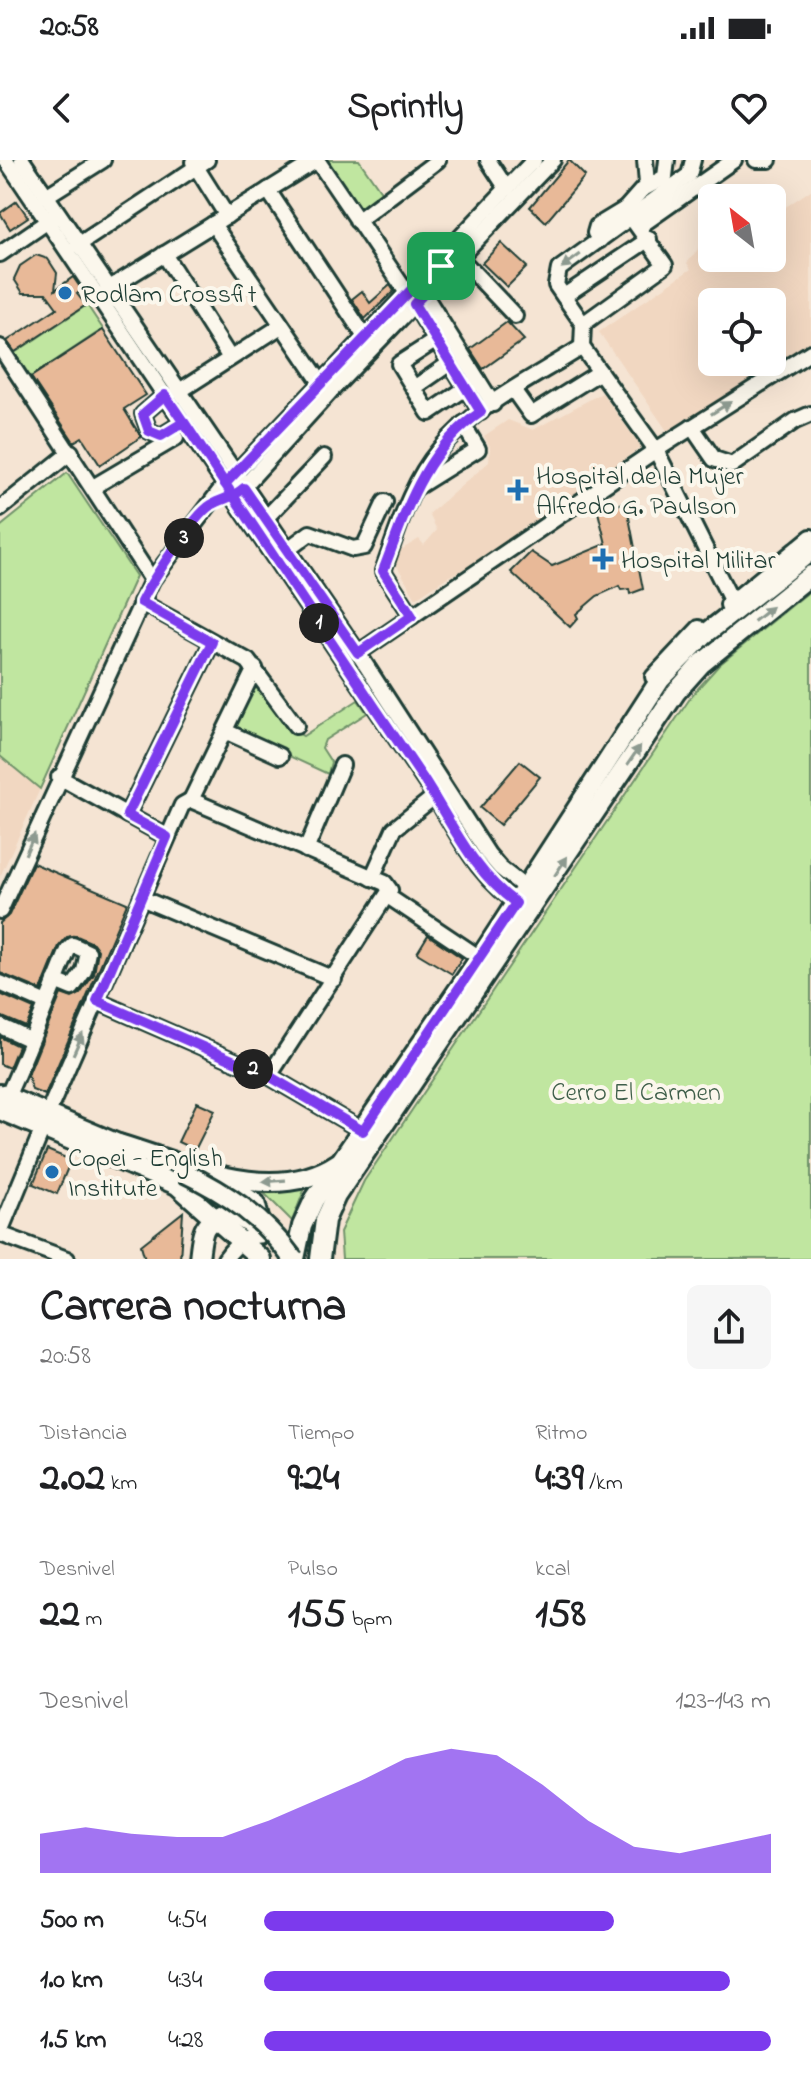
<!DOCTYPE html>
<html lang="es">
<meta charset="utf-8">
<style>
body{margin:0;font-family:"Indie Flower",sans-serif;background:#f6f6f6;color:#202124;height:100vh;display:flex;flex-direction:column;font-size:30px;white-space:nowrap}
*{box-sizing:border-box;margin:0}
p{font-size:26px;color:#757577}
.icon{flex:none;width:44px;height:44px;fill:none;stroke:currentColor;stroke-width:2;stroke-linecap:round;stroke-linejoin:round}
.map{position:relative;height:1099px;overflow:hidden}
.side{display:flex;flex-direction:column;background:#fff;flex:1}
.side>*{flex:none}
.needle{width:52px;rotate:329deg}
.controls{position:absolute;left:698px;top:24px;display:grid;gap:16px}
.controls a{display:grid;place-items:center;width:88px;height:88px;border-radius:12px;background:#fff;box-shadow:0 8px 32px #0002;font-size:40px}
.pin{position:absolute;display:grid;place-items:center;width:68px;height:68px;color:#fff;margin:-34px;border-radius:16px;box-shadow:0 4px 12px #0006}
.km{position:absolute;width:40px;height:40px;margin:-20px;border-radius:50%;background:#222;color:#fff;font-size:22px;line-height:40px;text-align:center}
.round{display:grid;place-items:center;flex:none;width:84px;height:84px;border-radius:12px;background:#f6f6f6}
.summary{display:flex;align-items:center;justify-content:space-between;height:136px;padding:0 40px}
h1{font-size:44px;font-weight:800;line-height:60px}
.metrics{display:grid;grid-template-columns:repeat(3,1fr);gap:12px;height:136px;padding:8px 40px}
.metrics div{display:grid;align-content:center}
.metrics b{font-size:40px;font-weight:800}
.metrics small{font-size:22px;font-weight:400}
.metrics p{font-size:22px}
.chart{height:224px;padding:16px 40px}
.chart p{display:flex;justify-content:space-between}
.chart svg{width:100%;height:144px;margin-top:8px;fill:#7c3aed;opacity:.7}
ul{padding:0 40px;list-style:none;font-size:26px}
li{display:grid;grid-template-columns:128px 96px 1fr;align-items:center;height:60px}
li i{height:20px;border-radius:10px;background:#7c3aed}
.status{display:flex;justify-content:space-between;align-items:center;height:56px;padding:0 40px;background:#fff;direction:ltr}
.status svg{height:22px;fill:currentColor}
header{display:flex;justify-content:space-between;align-items:center;height:104px;padding:0 40px;background:#fff;font-size:36px;font-weight:800}
.map>svg:first-child{display:block}
</style>
<div class="status"><b>20:58</b><svg viewBox="0 0 49 12"><path d="M0 12V9h3v3zM5 12V6h3v6zM10 12V3h3v9zM15 12V0h3v12zM26 1h20v11H26zM47 4h2v5h-2z"/></svg></div>
<header><svg class="icon" aria-label="back" viewBox="0 0 24 24"><path d="M15 5l-7 7 7 7"/></svg>Sprintly<svg class="icon" aria-label="heart" viewBox="0 0 24 24"><path d="M12 20l-8-8c-3-5 5-10 8-4 3-6 11-1 8 4z"/></svg></header>
<div class="map">
<svg width="811" height="1099" viewBox="0 0 811 1099">
<rect width="100%" height="100%" fill="#f5e4d3"/>
<filter id="ink" filterUnits="userSpaceOnUse"><feTurbulence type="fractalNoise" baseFrequency=".0125" numOctaves="2"/><feDisplacementMap in="SourceGraphic" scale="16" xChannelSelector="R" yChannelSelector="G"/><feConvolveMatrix kernelMatrix="1 2 1 2 8 2 1 2 1" color-interpolation-filters="sRGB"/></filter>
<g filter="url(#ink)">
<!-- built -->
<g fill="#f1d7c1" fill-rule="evenodd">
<path d="M811 30V184L672 278 599 172 691 109 687 103 703 83 712 81V98H772V56ZM712 142H772V202H712Z"/>
<polygon points="602,233 641,287 544,357 522,368 525,379 446,418 416,438 391,396 419,379 424,385 437,370 429,354 489,302 490,287 484,276 508,260 533,270"/>
<polygon points="0,596 40,629 0,717"/>
</g>
<!-- green -->
<g fill="#c0e6a0" stroke="#70926a" stroke-width="2">
<polygon points="326,0 359,0 384,36 360,53 324,3"/>
<polygon points="87,145 103,169 29,218 13,194"/>
<polygon points="67,313 136,416 40,629 0,596 0,367"/>
<polygon points="811,430 811,1099 342,1099 340,1072 364,1021 693,534 719,505"/>
<polygon points="258,515 293,570 303,576 358,540 367,553 325,580 322,588 331,602 328,614 233,570"/>
<polygon points="305,1028 292,1061 263,1032"/>
</g>
<!-- building -->
<g fill="#e8b998" stroke="#1f3d34" stroke-width="2">
<polygon points="569,0 585,16 546,62 530,47"/>
<polygon points="17,41 28,57 10,69 0,53"/>
<polygon points="501,83 527,107 507,127 482,103"/>
<polygon points="36,95 48,99 57,113 55,130 73,117 82,130 77,134 86,145 15,192 7,181 57,148 46,133 23,133 14,119 20,106"/>
<polygon points="390,125 394,131 365,159 352,139 362,131 370,143"/>
<polygon points="507,162 524,180 483,209 470,189"/>
<polygon points="103,170 146,235 124,249 141,277 100,305 82,277 74,282 31,217"/>
<polygon points="626,342 643,429 630,434 629,429 621,430 619,426 597,436 576,454 578,458 570,467 511,412 531,392 552,406 606,384 598,352"/>
<polygon points="520,601 540,617 500,665 480,648"/>
<polygon points="33,703 127,743 45,935 32,930 28,915 61,834 72,838 80,834 94,814 98,790 93,783 77,776 67,777 59,786 41,830 0,813 0,763 9,755"/>
<polygon points="428,775 462,798 452,814 417,793"/>
<polygon points="0,834 34,849 26,867 0,856"/>
<polygon points="0,877 18,886 9,908 0,904"/>
<polygon points="197,942 215,950 195,990 178,982"/>
<polygon points="47,990 71,1000 57,1034 33,1024"/>
<polygon points="183,1052 180,1099 145,1099 141,1085"/>
</g>
<g fill="none" stroke-linecap="round" stroke-linejoin="round">
<!-- minor casing -->
<g stroke="#1f3d34" stroke-width="20">
<g id="minor">
<path d="M6 0 435 636C460 678 481 722 524 747"/>
<polyline points="22,0 358,493 488,694 500,708 532,733"/>
<polyline points="317,0 407,133"/>
<polyline points="488,0 507,29"/>
<polyline points="693,0 689,15 559,109 556,125 583,164 582,187 656,290 736,450"/>
<polyline points="756,0 769,0"/>
<polyline points="193,2 227,56"/>
<polyline points="645,28 665,17 667,0"/>
<polyline points="268,30 365,177"/>
<polyline points="46,36 103,0"/>
<polyline points="625,49 647,24 645,0"/>
<polyline points="357,61 438,0"/>
<polyline points="213,64 326,230"/>
<polyline points="640,66 734,0"/>
<polyline points="78,85 207,0"/>
<polyline points="0,94 54,57"/>
<polyline points="164,94 230,198"/>
<polyline points="459,97 515,156"/>
<polyline points="108,129 317,0"/>
<polyline points="424,134 493,244"/>
<polyline points="564,136 649,79"/>
<polyline points="414,144 481,252"/>
<polyline points="583,164 665,105 625,49 597,66 595,73 600,80"/>
<polyline points="447,173 399,204 429,253 478,220"/>
<polyline points="0,187 152,420"/>
<polyline points="414,228 450,203"/>
<polyline points="514,231 531,255 600,212"/>
<polyline points="178,232 281,166"/>
<polyline points="165,235 143,254 149,271 161,276 184,262"/>
<polyline points="692,267 714,299 732,305 795,261 811,254"/>
<polyline points="93,327 176,278"/>
<polyline points="417,327 478,289 463,264"/>
<polyline points="237,334 329,233 553,0"/>
<polyline points="0,349 71,292"/>
<polyline points="265,359 324,297"/>
<polyline points="287,390 310,373 353,389 364,387 385,342"/>
<polyline points="141,442 248,501 296,566"/>
<polyline points="728,445 811,377"/>
<path d="M412 456 383 411C398 370 410 324 439 290 475 245 534 218 582 187"/>
<polyline points="358,493 656,290 811,192"/>
<polyline points="653,517 699,468"/>
<polyline points="227,572 280,596"/>
<polyline points="59,617 167,677"/>
<polyline points="191,640 385,723 390,730 269,916"/>
<polyline points="191,640 255,508"/>
<polyline points="127,655 212,482"/>
<polyline points="306,690 342,605"/>
<polyline points="372,718 394,669 435,636"/>
<polyline points="389,737 480,798"/>
<polyline points="141,738 334,819"/>
<polyline points="0,751 152,420 225,324 534,0"/>
<polyline points="0,823 46,843"/>
<polyline points="97,841 269,916 363,971"/>
<polyline points="0,866 30,880"/>
<path d="M7 937C29 889 48 839 68 790L73 785 88 792 84 811 72 828 55 821"/>
<polyline points="47,955 182,645 191,640"/>
<polyline points="225,1052 250,1066 261,1058 257,1042 237,1029"/>
<polyline points="0,1072 43,968"/>
<polyline points="0,1074 67,1099"/>
<path d="M225 1099C239 1079 254 1071 278 1077"/>
</g>
</g>
<!-- major casing -->
<g stroke="#1f3d34" stroke-width="24">
<g id="major">
<polyline points="0,934 130,989"/>
<polyline points="0,950 177,1025 261,1099"/>
<path d="M119 984C186 1004 272 1047 338 1003"/>
<path d="M199 1099C203 1059 205 1065 236 1047L240 1036 237 1030"/>
<polyline points="295,1099 302,1066 314,1040 480,798 660,520 704,475 811,391"/>
<polyline points="320,1099 325,1060 336,1036 676,532 701,504 811,415"/>
</g>
</g>
<!-- minor -->
<use href="#minor" stroke="#fbf7ec" stroke-width="14"/>
<!-- major -->
<use href="#major" stroke="#fbf7ec" stroke-width="18"/>
<!-- major-bridge casing -->
<g stroke="#1f3d34" stroke-width="24" stroke-linecap="butt">
<path id="major-bridge" d="M183 1012C227 1033 264 1058 293 1099"/>
</g>
<!-- major-bridge -->
<use href="#major-bridge" stroke="#fbf7ec" stroke-width="18"/>
</g>
<!-- one-way arrows -->
<defs><path id="oneway-solid" d="M-6-.8H1V-3.2L6.5 0L1 3.2V.8H-6Z" transform="scale(2)"/></defs>
<g fill="#8d9a90">
<use href="#oneway-solid" transform="translate(571 101) rotate(144)"/>
<use href="#oneway-solid" transform="translate(721 248) rotate(-32)"/>
<use href="#oneway-solid" transform="translate(763 454) rotate(-39)"/>
<use href="#oneway-solid" transform="translate(634 595) rotate(-56)"/>
<use href="#oneway-solid" transform="translate(30 684) rotate(-66)"/>
<use href="#oneway-solid" transform="translate(561 706) rotate(-57)"/>
<use href="#oneway-solid" transform="translate(78 884) rotate(-66)"/>
<use href="#oneway-solid" transform="translate(274 1021) rotate(176)"/>
</g>
</g>
<g fill="none" stroke-linecap="round" stroke-linejoin="round" filter="url(#ink)">
<!-- route casing -->
<g stroke="#fff" stroke-width="16">
<path id="route" d="M441 106 433 107 225 324 184 262 161 276 149 271 143 254 165 235 222 319C227 327 233 335 238 343 299 434 360 526 422 617 451 661 472 711 516 743L363 971 269 916 97 841 167 677 127 655 212 482 141 442C151 422 194 355 211 345 223 338 233 338 244 328L358 493 412 456 383 411C406 351 424 290 481 252L414 144 443 114 441 106"/>
</g>
<!-- route -->
<use href="#route" stroke="#7c3aed" stroke-width="10"/>
</g>
<!-- markers -->
<g fill="#1f6fb2" stroke="#fbf7ec" stroke-width="3">
<circle cx="65" cy="133" r="8"/>
<path d="M514 318h8v8h8v8h-8v8h-8v-8h-8v-8h8z"/>
<path d="M599 387h8v8h8v8h-8v8h-8v-8h-8v-8h8z"/>
<circle cx="52" cy="1012" r="8"/>
</g>
<g text-anchor="middle" stroke-width="8" stroke-linejoin="round" paint-order="stroke">
<!-- poi labels -->
<g font-size="26" fill="#1f3d34" stroke="#fbf7ec" text-anchor="start">
<text x="81" y="142">Rodlam Crossfit</text>
<text x="536" y="324">Hospital de la Mujer<tspan x="536" dy="30">Alfredo G. Paulson</tspan></text>
<text x="621" y="408">Hospital Militar</text>
<text x="68" y="1006">Copei - English<tspan x="68" dy="30">Institute</tspan></text>
</g>
<!-- park labels -->
<g font-size="26" fill="#3f5f4a" stroke="#fbf7ec">
<text x="636" y="940">Cerro El Carmen</text>
</g>
</g>
</svg>
<div class="controls">
<a><svg class="needle" viewBox="-14 -14 28 28"><path d="M0-13l5 13h-10z" fill="#e53935"/><path d="M0 13l5-13h-10z" fill="#757577"/></svg></a>
<a><svg class="icon" aria-label="locate" viewBox="0 0 24 24"><circle cx="12" cy="12" r="6"/><path d="M12 2v4M12 18v4M2 12h4M18 12h4"/></svg></a>
</div>
<div class="pin" style="left:441px;top:106px;background:#1e9e55"><svg class="icon" aria-label="arrive" viewBox="0 0 24 24"><path d="M6 21V4h12l-3 4 3 4H6"/></svg></div>
<b class="km" style="left:319px;top:463px">1</b>
<b class="km" style="left:253px;top:909px">2</b>
<b class="km" style="left:184px;top:378px">3</b>
</div>
<section class="side">
<div class="summary"><div><h1>Carrera nocturna</h1><p>20:58</p></div><a class="round"><svg class="icon" aria-label="share" viewBox="0 0 24 24"><path d="M12 15V3M7 8l5-5 5 5M5 13v7h14v-7"/></svg></a></div>
<div class="metrics">
<div><p>Distancia</p><b>2.02<small> km</small></b></div>
<div><p>Tiempo</p><b>9:24</b></div>
<div><p>Ritmo</p><b>4:39<small> /km</small></b></div>
</div>
<div class="metrics">
<div><p>Desnivel</p><b>22<small> m</small></b></div>
<div><p>Pulso</p><b>155<small> bpm</small></b></div>
<div><p>kcal</p><b>158</b></div>
</div>
<div class="chart"><p><span>Desnivel</span>123–143 m</p>
<svg viewBox="0 0 160 44" preserveAspectRatio="none"><path d="M0 44V32L10 30L20 32L30 33L40 33L50 28L60 22L70 16L80 9L90 6L100 8L110 17L120 28L130 36L140 38L150 35L160 32V44z"/></svg>
</div>
<ul>
<li><b>500 m</b>4:54<i style="width:69%"></i></li>
<li><b>1.0 km</b>4:34<i style="width:92%"></i></li>
<li><b>1.5 km</b>4:28<i style="width:100%"></i></li>
</ul>
</section>
